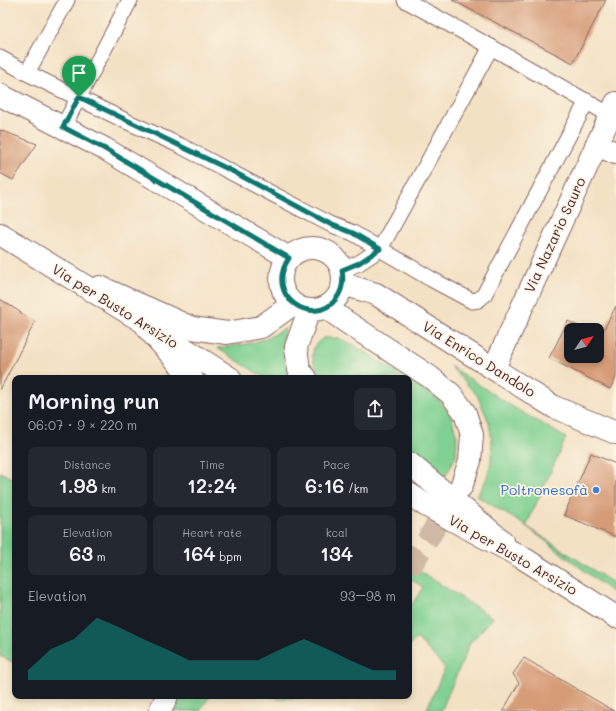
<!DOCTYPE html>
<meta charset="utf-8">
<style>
body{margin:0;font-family:Mali,sans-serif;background:#242831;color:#f1f3f6;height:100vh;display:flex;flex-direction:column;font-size:15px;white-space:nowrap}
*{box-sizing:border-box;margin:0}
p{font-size:13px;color:#9ea1a6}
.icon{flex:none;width:22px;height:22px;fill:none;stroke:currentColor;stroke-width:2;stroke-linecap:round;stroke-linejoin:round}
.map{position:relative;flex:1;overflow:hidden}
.panel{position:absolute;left:12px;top:375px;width:400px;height:324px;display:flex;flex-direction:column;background:#171b24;border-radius:8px;box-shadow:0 2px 6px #0003}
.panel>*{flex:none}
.needle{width:26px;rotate:55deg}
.fabs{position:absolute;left:564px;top:323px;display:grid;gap:8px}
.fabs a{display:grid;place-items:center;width:40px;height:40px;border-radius:8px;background:#171b24;box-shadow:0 2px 6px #0003;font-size:20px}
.pin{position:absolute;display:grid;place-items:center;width:34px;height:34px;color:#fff;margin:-41px -17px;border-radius:50% 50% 50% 0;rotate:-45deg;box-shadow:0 0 4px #0007}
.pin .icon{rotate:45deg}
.round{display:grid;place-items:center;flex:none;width:42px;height:42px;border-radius:8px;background:#242831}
.overview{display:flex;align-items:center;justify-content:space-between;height:68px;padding:0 16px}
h1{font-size:22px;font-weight:600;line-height:30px}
.metrics{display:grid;grid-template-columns:repeat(3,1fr);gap:6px;height:68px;padding:4px 16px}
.metrics div{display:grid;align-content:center;border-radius:8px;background:#242831;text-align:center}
.metrics b{font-size:20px;font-weight:600}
.metrics small{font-size:11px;font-weight:400}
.metrics p{font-size:11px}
.chart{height:112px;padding:8px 16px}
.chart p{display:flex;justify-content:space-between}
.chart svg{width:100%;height:72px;margin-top:4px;fill:#0f766e;opacity:.7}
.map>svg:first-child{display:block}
</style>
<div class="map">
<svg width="616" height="711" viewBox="0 0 616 711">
<rect width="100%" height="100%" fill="#fcf5e5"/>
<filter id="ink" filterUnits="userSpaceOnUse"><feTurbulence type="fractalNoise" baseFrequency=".025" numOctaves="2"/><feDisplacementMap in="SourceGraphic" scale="8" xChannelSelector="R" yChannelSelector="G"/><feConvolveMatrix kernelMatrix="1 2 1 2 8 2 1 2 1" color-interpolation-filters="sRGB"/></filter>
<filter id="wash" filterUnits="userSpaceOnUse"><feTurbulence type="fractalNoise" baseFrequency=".012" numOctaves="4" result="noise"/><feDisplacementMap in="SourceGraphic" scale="16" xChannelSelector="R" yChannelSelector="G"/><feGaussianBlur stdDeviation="0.9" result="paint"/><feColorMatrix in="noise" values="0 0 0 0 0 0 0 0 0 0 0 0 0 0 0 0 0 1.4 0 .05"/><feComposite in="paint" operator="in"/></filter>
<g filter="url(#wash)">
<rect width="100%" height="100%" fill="#f3e1c4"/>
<!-- green -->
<g fill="#7fd091" stroke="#64785e">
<path d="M285 328C280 346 282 364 295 378H265L217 348C243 345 263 343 285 328Z"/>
<path d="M323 338H338L354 345 405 378H323C316 369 310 359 314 347 315 344 320 341 323 338Z"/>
<polygon points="450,366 513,407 566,438 526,526 616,585 616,595 526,526 477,496 487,478 491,461 492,442 489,422 477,395"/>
<polygon points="409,381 439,400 451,416 457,437 456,456 445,477 424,464 409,450"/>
<polygon points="0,472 15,480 15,663 0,656"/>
<polygon points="409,564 493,618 470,643 441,711 426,711 445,668 417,638 409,646 409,609 423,587 409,578"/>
<polygon points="179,696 210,696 200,711 173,711 174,706"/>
<polygon points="271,696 331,696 328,697 278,699"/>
</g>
<g id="blocks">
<!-- building -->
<g fill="#d69b77">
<polygon points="452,0 606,0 573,63"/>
<polygon points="0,130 37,144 13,180 0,173"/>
<polygon points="0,299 35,322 0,390"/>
<polygon points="616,306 616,377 610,389 549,358 568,321 586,330 571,330 571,356 597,356 597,335 600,337"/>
<polygon points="591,453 616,464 616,537 564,515"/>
<polygon points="524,658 614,711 503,711 519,683 513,674"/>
</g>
</g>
</g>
<g filter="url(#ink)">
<use href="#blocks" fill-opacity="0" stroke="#856361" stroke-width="1"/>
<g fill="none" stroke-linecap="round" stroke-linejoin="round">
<!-- minor-tunnel -->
<polyline stroke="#d1baa5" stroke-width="22" stroke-dasharray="22 11" stroke-linecap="butt" points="409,569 453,499"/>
<!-- service casing -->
<g stroke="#856361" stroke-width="17">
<g id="service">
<polyline points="67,0 27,73 128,122 181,146 330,224 353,233 431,279 472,301 478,300 484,295 587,101"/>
<polyline points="405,0 491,47 610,115"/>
<polyline points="0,58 27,73"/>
<polyline points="63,127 130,0"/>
<polyline points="342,270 359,263 380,249 491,47"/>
</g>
</g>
<!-- minor casing -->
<g stroke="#856361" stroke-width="24">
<g id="minor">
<polyline points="0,95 105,149 289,258"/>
<polyline points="596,145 616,153"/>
<circle cx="312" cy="279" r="31"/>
<polyline points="343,284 376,294 554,407 616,433"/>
<polyline points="100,287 192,328 227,333 261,327 293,304"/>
<polyline points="325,307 345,321 430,377 451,394 465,413 472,435 470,461 461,487"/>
<polyline points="148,329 192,378"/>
<polyline points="494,368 616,103"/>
<polyline points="306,378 299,370 296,347 309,310"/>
<polyline points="409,463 502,541"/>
<polyline points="160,711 167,696"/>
</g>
</g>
<!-- secondary casing -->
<g stroke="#856361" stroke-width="24">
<g id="secondary">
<polyline points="0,234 137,318 230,378"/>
<polyline points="409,494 427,506 523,558 616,617"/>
</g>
</g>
<!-- service -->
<use href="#service" stroke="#fff" stroke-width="15"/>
<!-- minor -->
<use href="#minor" stroke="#fff" stroke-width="22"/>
<!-- secondary -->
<use href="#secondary" stroke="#fff" stroke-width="22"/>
</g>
</g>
<g fill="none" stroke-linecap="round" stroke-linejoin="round" filter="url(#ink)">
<!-- route casing -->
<g stroke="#fff" stroke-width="8">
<path id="route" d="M79 97 232 171 330 224 353 233 380 249 359 263 342 270C344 281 343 290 336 299 314 328 263 297 289 258L105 149 63 127Z"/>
</g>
<!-- route -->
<use href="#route" stroke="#0f766e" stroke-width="5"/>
</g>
<!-- markers -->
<circle fill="#3f7fe0" stroke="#fcf5e5" stroke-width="1.5" cx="596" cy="490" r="4"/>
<g text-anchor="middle" stroke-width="3.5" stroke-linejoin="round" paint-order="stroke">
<!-- street labels -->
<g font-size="14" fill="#4a1f2b" stroke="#fcf5e5">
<text transform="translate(555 235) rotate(-65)" y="5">Via Nazario Sauro</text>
<text transform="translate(115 306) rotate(32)" y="5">Via per Busto Arsizio</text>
<text transform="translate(479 359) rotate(32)" y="5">Via Enrico Dandolo</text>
<text transform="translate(513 555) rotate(30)" y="5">Via per Busto Arsizio</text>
</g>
<!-- shop labels -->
<g font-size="14" fill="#366cbe" stroke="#fcf5e5" text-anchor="end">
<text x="588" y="495">Poltronesofà</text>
</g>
</g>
</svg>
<div class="fabs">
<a><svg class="needle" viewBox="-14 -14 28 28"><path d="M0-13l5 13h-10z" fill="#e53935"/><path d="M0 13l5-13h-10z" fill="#9ea1a6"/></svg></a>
</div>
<div class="pin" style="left:79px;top:97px;background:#1e9e55"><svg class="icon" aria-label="arrive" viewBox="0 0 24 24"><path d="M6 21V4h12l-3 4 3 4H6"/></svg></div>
<section class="panel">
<div class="overview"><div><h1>Morning run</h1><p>06:07 · 9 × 220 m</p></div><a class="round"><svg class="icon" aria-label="share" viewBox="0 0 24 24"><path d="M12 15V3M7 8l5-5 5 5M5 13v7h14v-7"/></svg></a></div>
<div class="metrics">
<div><p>Distance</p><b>1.98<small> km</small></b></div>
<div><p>Time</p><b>12:24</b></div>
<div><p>Pace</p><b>6:16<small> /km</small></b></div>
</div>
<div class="metrics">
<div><p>Elevation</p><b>63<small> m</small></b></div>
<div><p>Heart rate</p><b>164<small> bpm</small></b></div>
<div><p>kcal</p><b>134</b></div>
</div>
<div class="chart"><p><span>Elevation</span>93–98 m</p>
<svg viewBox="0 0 160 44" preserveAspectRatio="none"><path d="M0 44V38L10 25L20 19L30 6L40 12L50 19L60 25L70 32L80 32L90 32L100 32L110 25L120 19L130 25L140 32L150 38L160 38V44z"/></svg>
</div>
</section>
</div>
